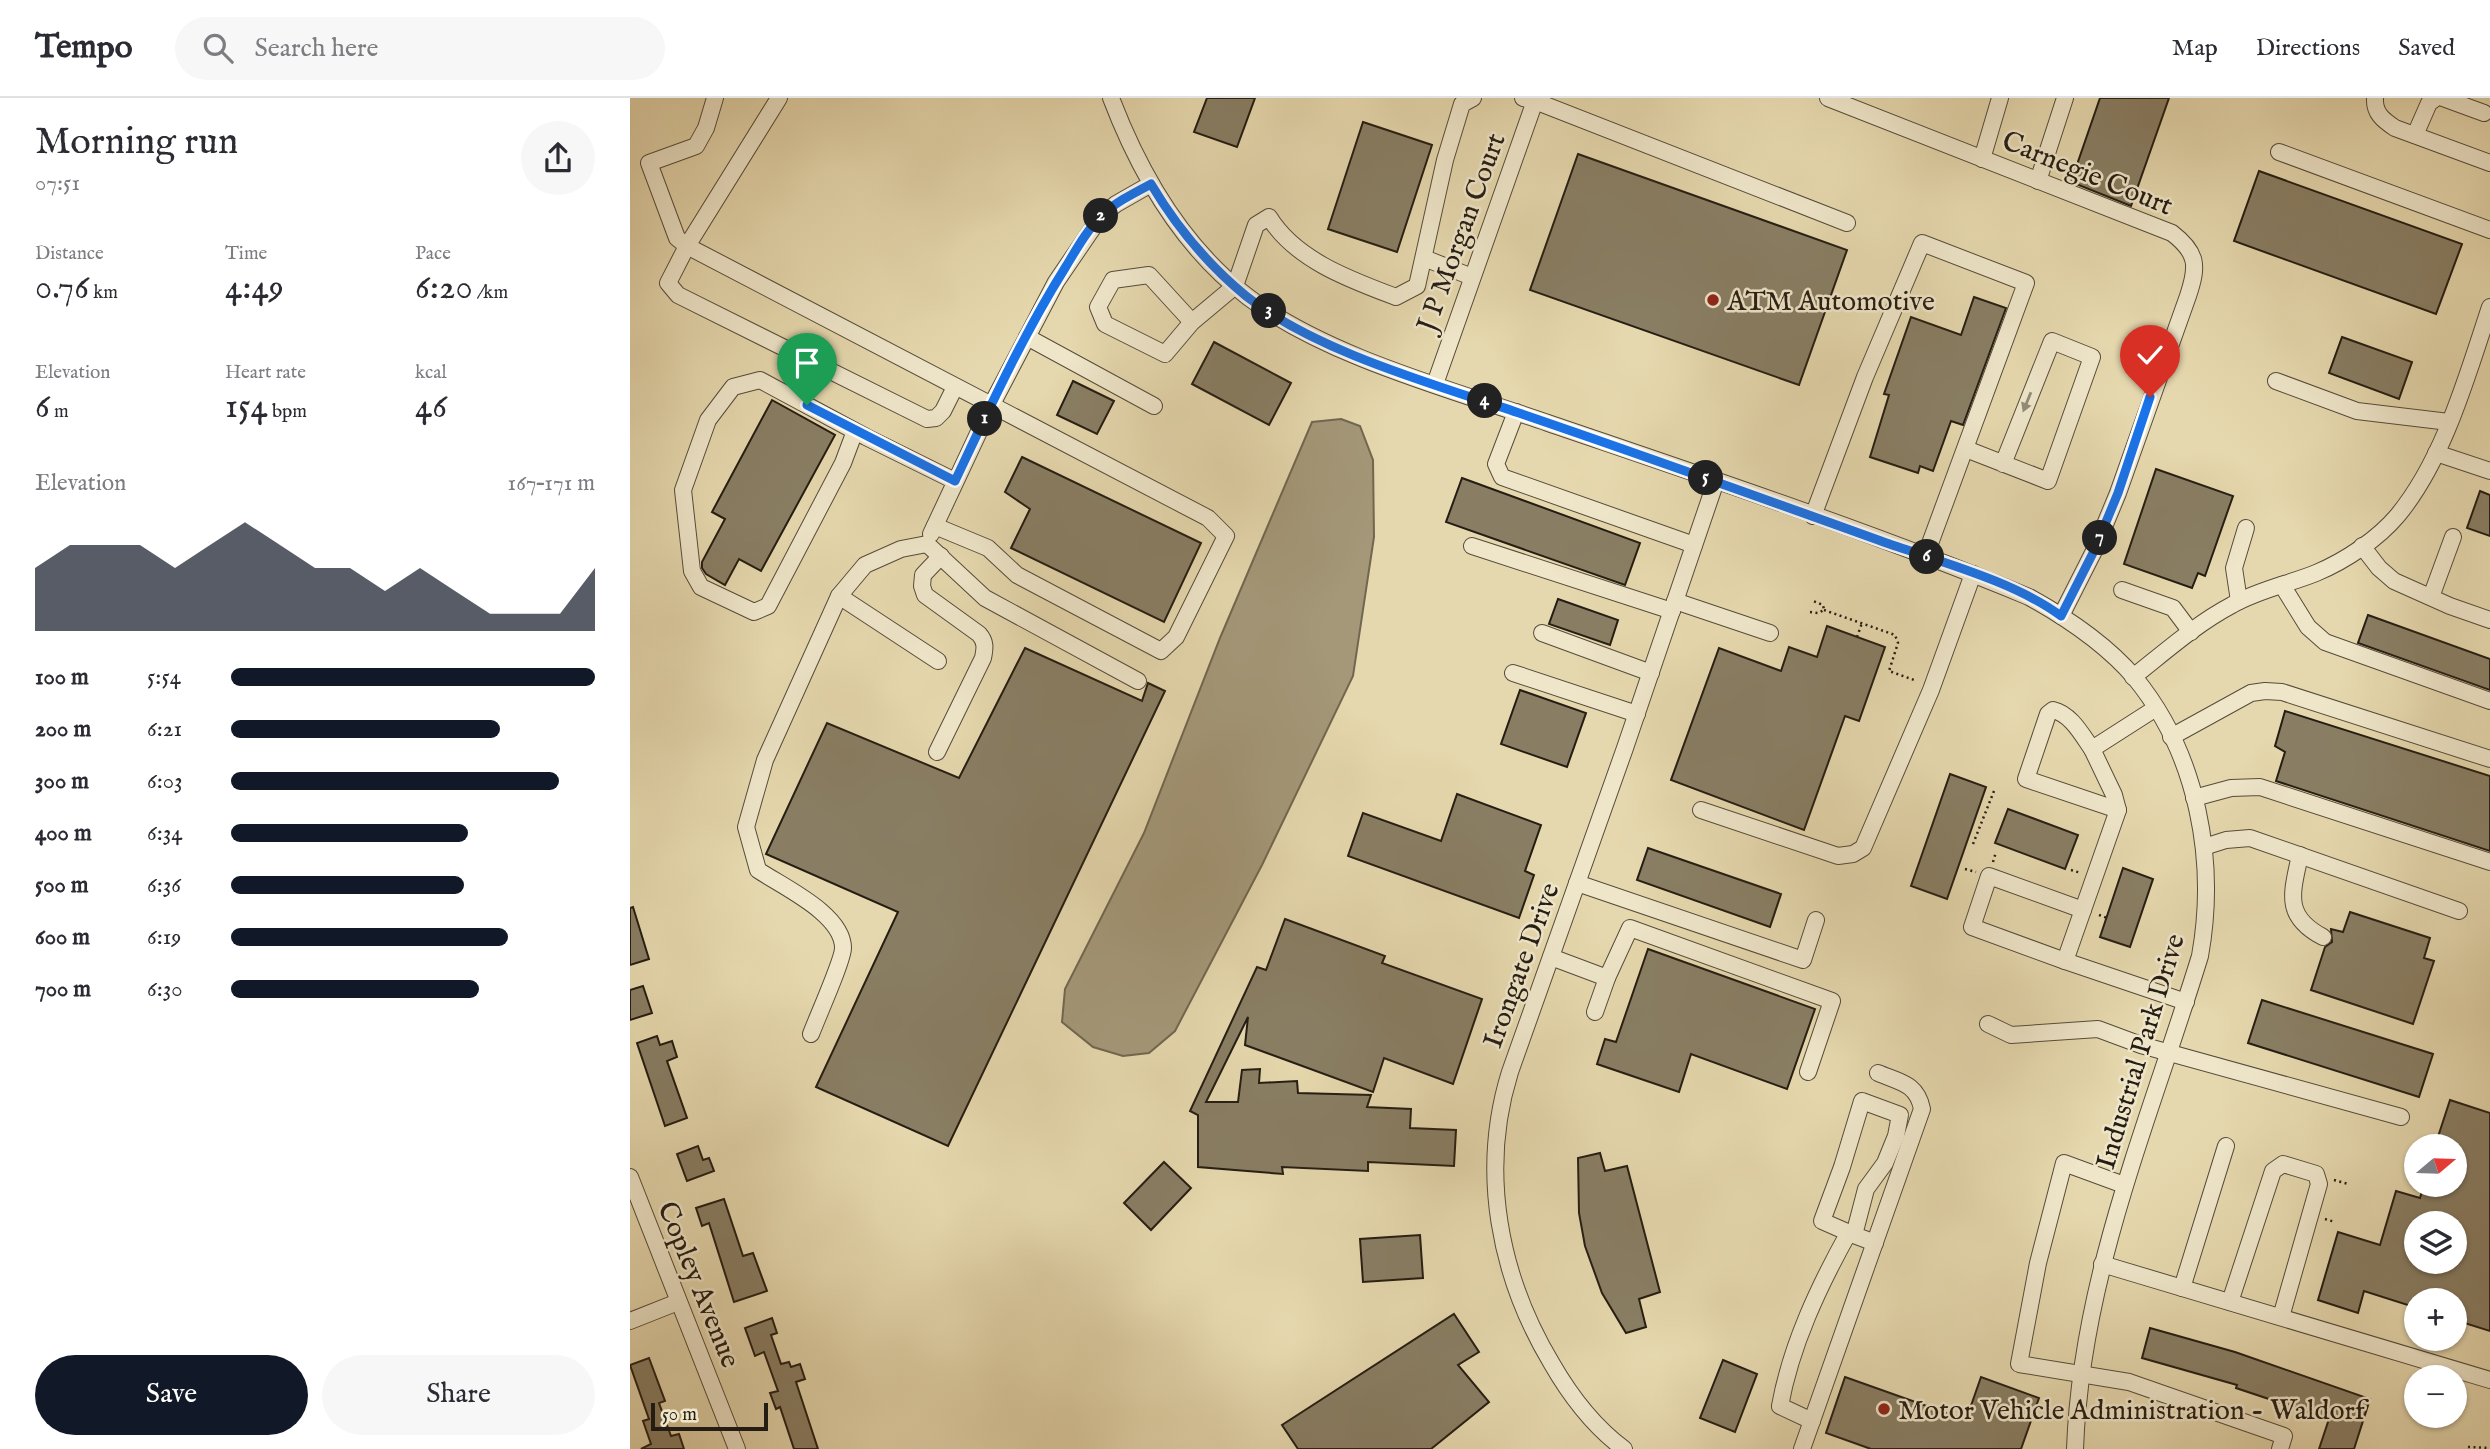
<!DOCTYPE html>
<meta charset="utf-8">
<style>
body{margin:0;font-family:"IM FELL English",serif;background:#f7f7f7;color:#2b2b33;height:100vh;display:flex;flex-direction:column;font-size:26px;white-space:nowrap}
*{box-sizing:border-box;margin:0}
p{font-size:23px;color:#7c7c81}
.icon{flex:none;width:38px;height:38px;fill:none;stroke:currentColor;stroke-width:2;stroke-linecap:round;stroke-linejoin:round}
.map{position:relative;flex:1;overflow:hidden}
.details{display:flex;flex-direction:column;background:#fff;width:630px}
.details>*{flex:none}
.needle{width:46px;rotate:71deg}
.buttons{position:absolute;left:1774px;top:1036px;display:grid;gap:14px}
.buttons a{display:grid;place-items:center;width:63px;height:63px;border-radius:50%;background:#fff;box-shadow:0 2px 5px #0004;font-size:35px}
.scale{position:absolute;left:21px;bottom:18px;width:117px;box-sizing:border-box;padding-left:7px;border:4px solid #251d13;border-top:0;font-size:19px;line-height:24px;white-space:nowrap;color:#251d13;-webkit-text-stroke:5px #efe6ca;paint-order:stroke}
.pin{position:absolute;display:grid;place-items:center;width:60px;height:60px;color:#fff;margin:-72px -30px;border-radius:50% 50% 50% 0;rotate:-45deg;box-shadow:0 0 7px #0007}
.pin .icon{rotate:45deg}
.km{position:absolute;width:35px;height:35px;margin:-18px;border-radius:50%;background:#222;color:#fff;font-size:19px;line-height:35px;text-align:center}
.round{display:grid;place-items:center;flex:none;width:74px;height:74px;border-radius:37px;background:#f7f7f7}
.summary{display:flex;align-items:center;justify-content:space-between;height:119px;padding:0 35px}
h1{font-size:38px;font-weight:600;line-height:52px}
.metrics{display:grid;grid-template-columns:repeat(3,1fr);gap:10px;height:119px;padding:7px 35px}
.metrics div{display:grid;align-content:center}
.metrics b{font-size:35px;font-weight:600}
.metrics small{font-size:19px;font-weight:400}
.metrics p{font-size:19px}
.chart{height:196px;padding:14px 35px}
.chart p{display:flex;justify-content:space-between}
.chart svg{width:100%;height:126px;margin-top:7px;fill:#111827;opacity:.7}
.cta{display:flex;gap:14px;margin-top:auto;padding:14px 35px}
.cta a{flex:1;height:80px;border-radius:42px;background:#111827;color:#fff;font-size:28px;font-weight:600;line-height:80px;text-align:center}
.cta a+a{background:#f7f7f7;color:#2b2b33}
ul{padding:0 35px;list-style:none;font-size:23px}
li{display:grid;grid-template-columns:112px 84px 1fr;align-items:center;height:52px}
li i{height:18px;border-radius:9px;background:#111827}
header{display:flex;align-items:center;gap:42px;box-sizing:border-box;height:98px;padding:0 35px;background:#fff;border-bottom:2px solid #e1e1e2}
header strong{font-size:33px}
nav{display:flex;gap:38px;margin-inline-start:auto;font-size:24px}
.search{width:490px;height:63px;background:#f7f7f7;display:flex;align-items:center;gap:18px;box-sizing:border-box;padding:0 24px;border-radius:38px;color:#7c7c81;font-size:26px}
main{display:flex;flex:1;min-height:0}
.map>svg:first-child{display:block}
</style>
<header>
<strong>Tempo</strong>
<div class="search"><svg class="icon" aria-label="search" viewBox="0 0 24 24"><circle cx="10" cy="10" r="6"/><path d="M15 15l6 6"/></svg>Search here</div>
<nav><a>Map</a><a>Directions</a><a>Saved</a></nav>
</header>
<main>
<section class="details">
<div class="summary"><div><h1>Morning run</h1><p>07:51</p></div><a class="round"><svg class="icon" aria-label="share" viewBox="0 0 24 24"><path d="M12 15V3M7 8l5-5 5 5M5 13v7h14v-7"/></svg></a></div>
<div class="metrics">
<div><p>Distance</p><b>0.76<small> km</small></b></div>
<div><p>Time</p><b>4:49</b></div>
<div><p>Pace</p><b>6:20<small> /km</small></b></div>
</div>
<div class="metrics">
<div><p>Elevation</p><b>6<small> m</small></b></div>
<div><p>Heart rate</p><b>154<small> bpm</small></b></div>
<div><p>kcal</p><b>46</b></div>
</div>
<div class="chart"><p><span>Elevation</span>167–171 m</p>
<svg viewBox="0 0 160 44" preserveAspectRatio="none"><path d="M0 44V22L10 14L20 14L30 14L40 22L50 14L60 6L70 14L80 22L90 22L100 30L110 22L120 30L130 38L140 38L150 38L160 22V44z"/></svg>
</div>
<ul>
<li><b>100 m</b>5:54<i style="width:100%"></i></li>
<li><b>200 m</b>6:21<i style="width:74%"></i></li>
<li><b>300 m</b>6:03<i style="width:90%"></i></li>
<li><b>400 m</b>6:34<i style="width:65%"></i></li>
<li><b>500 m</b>6:36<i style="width:64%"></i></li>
<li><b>600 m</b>6:19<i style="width:76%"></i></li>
<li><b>700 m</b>6:30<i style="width:68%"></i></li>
</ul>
<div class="cta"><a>Save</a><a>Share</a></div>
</section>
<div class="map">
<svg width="1860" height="1351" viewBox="0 0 1860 1351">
<rect width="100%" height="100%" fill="#e6d8ae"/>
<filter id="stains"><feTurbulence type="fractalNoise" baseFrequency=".00286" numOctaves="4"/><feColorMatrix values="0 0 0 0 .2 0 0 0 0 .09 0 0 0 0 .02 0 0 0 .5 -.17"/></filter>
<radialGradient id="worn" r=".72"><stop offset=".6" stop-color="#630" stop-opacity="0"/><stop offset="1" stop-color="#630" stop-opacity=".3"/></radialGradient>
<!-- water -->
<polygon fill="#a49879" stroke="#716750" stroke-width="2" points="711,321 730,328 743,362 744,439 723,578 632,767 545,933 519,955 493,958 463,949 432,924 435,891 514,735 590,540 682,324"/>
<!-- building -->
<g fill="#897e64" stroke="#251d13" stroke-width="2" fill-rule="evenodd">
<polygon points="577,0 625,0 607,49 564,34"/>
<polygon points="1470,0 1539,0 1501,108 1441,84"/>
<polygon points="733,24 802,47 767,154 698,131"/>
<polygon points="948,56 1217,152 1169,287 900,192"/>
<polygon points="1629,73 1832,146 1806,216 1604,143"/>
<polygon points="1344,199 1376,210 1333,327 1321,323 1303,373 1290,368 1288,375 1240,359 1259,297 1254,296 1281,219 1331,237"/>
<polygon points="1712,239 1782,264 1769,301 1699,275"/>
<polygon points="584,244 661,285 639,327 562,286"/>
<polygon points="443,283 484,303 467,336 427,317"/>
<polygon points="142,302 205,337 131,473 109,461 95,487 76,476 72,470 72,464 95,421 82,414"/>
<polygon points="392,359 571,445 534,524 381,450 400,411 375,394"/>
<polygon points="1526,371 1603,398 1575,478 1568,475 1562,490 1494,466"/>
<polygon points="832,380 1010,445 995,487 816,424"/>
<polygon points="1850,393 1860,397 1860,438 1837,430"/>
<polygon points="928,501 988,522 980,547 919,526"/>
<polygon points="1738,517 1860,561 1860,592 1728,545"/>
<polygon points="1197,528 1255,549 1229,623 1215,618 1174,732 1041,682 1089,550 1151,573 1159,549 1187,559"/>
<polygon points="395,550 512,603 518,585 535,593 318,1048 186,989 268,814 136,756 197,625 329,680"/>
<polygon points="890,592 956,615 937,669 871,646"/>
<polygon points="1655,613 1860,678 1860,753 1646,683 1655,654 1645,648"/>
<polygon points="1320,676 1356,689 1317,801 1281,788"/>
<polygon points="827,696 911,727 895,773 904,777 889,820 718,758 733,715 811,743"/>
<polygon points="1378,711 1448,737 1435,771 1365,745"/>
<polygon points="1018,750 1151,796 1140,829 1007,782"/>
<polygon points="1493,770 1523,781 1500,849 1470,839"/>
<polygon points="3,809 19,861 0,867 0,810"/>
<polygon points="1720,814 1800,840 1794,860 1804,863 1783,926 1681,892 1695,849 1702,844 1701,831 1713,834"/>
<polygon points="655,821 755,858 752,865 852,901 823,986 754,960 743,994 615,947 618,919 576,1004 608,1004 612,972 630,971 629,985 667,983 668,995 741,997 737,1009 781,1011 780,1030 826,1032 824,1068 738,1064 738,1073 652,1069 653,1076 568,1069 568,1017 560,1013 627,869 636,872"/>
<polygon points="1018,851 1185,911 1157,991 1061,956 1049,994 967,966 975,941 986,944"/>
<polygon points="13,888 22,915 0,922 0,892"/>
<polygon points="1632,902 1803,956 1789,999 1618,945"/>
<polygon points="27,938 30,947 42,943 47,959 37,963 57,1020 35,1028 7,945"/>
<path d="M1820 1002 1860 1015V1233L1825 1222V1202H1787V1210L1734 1193 1728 1215 1688 1202 1708 1134 1750 1147 1766 1093 1790 1100 1794 1087H1825V1048H1805ZM1787 1125H1825V1164H1787Z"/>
<polygon points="68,1048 73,1062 79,1060 84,1073 57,1083 47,1056"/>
<polygon points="970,1055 975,1073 997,1068 1030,1194 1009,1201 1016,1229 996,1235 972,1195 955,1148 949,1115 948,1060"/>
<polygon points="534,1064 561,1090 521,1132 494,1105"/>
<polygon points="94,1101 113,1158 123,1155 137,1193 104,1204 79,1125 72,1128 66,1110"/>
<polygon points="790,1137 793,1180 733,1184 730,1141"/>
<polygon points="824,1216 849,1254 828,1267 859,1304 801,1351 668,1351 652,1327"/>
<polygon points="142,1220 147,1235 141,1237 151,1266 159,1264 161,1269 170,1266 175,1281 166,1284 188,1351 164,1351 150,1309 146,1311 140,1295 148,1293 134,1254 125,1258 115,1230"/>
<polygon points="1520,1230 1605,1254 1740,1301 1724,1351 1689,1351 1699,1321 1606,1290 1607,1287 1512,1260"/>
<polygon points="19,1260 35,1303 29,1305 41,1338 49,1336 54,1351 11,1351 21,1346 13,1323 19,1321 0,1267"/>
<polygon points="1093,1262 1127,1276 1105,1334 1070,1320"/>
<polygon points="1215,1279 1336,1322 1351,1279 1409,1300 1391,1351 1241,1351 1196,1335"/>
</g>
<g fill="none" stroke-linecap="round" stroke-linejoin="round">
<!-- minor casing -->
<g stroke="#554c3a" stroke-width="18">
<g id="minor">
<polyline points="85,0 76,30 66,48 19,65 47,140 57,148 38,185 48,197 297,321 306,320 313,313 325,289"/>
<polyline points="149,0 57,148 578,420 596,438 546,539 531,553 387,477 358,450 305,428"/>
<path d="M481 0C510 76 552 149 618 199 697 259 823 292 918 325 1079 380 1242 434 1399 499 1437 520 1476 546 1505 580 1568 657 1587 763 1570 858 1520 1021 1451 1179 1445 1351"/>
<polyline points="893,0 905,3 1217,125"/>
<path d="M1198 0 1542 135C1568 155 1568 168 1558 198L1488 395 1464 453 1431 518"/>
<path d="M1745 0C1744 15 1753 22 1765 30L1860 65"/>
<polyline points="1813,0 1854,15"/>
<polyline points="1785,37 1799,5 1806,0"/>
<polyline points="1649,54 1860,132"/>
<polyline points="1352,61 1370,0"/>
<polyline points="1408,83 1435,0"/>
<polyline points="794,160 842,179"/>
<path d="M562 224 535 256 475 226 468 209 483 182 519 177 562 224 605 188 626 127 639 119C665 162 721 182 766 199L787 188 815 62 832 6 843 0"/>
<polyline points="397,239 524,308"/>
<polyline points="1646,283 1727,313 1819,324"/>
<polyline points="805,286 906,0"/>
<polyline points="886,314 866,366 872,379 1064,447"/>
<polyline points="225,333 213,365 138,508 124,514 71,489 62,473 53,392 78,322 103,289 130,282 236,339 325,383"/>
<polyline points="1336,351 1418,383 1462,259 1422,243 1373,366"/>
<polyline points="1806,355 1860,373"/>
<polyline points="1183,418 1235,279 1292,145 1396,185 1295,459"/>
<polyline points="301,436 361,308 426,184 471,118 486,106 521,86"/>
<polyline points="297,446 355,500 508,583"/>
<polyline points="842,448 1042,513"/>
<polyline points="1732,448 1749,470 1764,483 1820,508 1860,522"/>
<polyline points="1652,487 1678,529 1695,544 1860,603"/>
<polyline points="1492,492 1543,510 1561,534"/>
<polyline points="209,498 308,563"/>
<polyline points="1801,499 1823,439"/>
<polyline points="1045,503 1140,535"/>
<polyline points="1609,503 1604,470 1616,430"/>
<polyline points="912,535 1021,575"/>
<polyline points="883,575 1007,616"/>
<path d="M1503 579C1535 554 1566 526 1602 507 1628 492 1659 486 1686 475 1715 463 1748 441 1768 417 1814 361 1837 278 1860 209"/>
<polyline points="1526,610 1462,651 1484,697 1488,712 1435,863 1556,904"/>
<polyline points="1541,639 1621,595 1635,593 1652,594 1860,661"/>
<path d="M1462 651C1452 637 1441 616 1423 612L1418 616 1396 681 1488 712"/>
<path d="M307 654 353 560C355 550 356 544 349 536L295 497 292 488 293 477 311 458"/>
<polyline points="1564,700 1601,690 1630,689 1860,764"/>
<polyline points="1071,712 1208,758 1223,756 1233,750 1301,592 1343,476"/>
<polyline points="1574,749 1596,742 1620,740 1829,813"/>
<path d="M1670 757C1662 795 1653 818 1693 839"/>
<polyline points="947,785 1173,862 1186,822"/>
<polyline points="921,859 977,880"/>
<polyline points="1435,863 1342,829 1359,778 1453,812"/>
<polyline points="965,914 977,880 1000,830 1202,903 1178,974"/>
<polyline points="1358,926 1381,937 1468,931 1511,947 1771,1019"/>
<path d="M181 936C187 920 213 862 213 850 213 816 153 789 128 772L116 729 135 662 209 498 235 467 271 451 297 446"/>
<polyline points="0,1079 107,1351"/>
<polyline points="1494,1087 1434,1065 1408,1165 1389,1266 1499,1284 1654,1338 1650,1351"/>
<polyline points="1224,1137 1192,1123 1212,1069 1232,1003 1270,1017 1266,1038 1255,1065 1236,1091 1224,1137 1245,1145"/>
<polyline points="1472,1166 1860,1282"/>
<polyline points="1552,1190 1596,1048"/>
<polyline points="1600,1204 1643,1073 1653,1066 1686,1076 1689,1086 1651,1219"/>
<polyline points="0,1223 48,1204"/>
<path d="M1182 1323 1150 1308C1161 1247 1189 1188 1219 1134"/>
<path d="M994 1351C963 1328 941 1299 922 1266 869 1178 849 1073 880 974L995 650 1086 383"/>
<path d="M1172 1351 1292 1011C1287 985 1269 984 1248 975"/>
</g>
</g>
<!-- path -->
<g stroke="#251d13" stroke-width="2.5" stroke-dasharray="2 3.5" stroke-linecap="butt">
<polyline points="1194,512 1265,537 1268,545 1259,573 1287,583"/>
<polyline points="1180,514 1188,515 1194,512 1193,507 1183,503"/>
<polyline points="1227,539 1232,525"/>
<polyline points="1343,746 1364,693"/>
<polyline points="1363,764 1366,754"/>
<polyline points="1335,771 1346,774"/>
<polyline points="1441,772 1451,775"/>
<polyline points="1469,817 1477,820"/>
<polyline points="1704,1082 1718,1086"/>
<polyline points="1695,1121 1705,1124"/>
<polyline points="1838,1349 1860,1350"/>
</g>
<!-- minor -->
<use href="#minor" stroke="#efe6ca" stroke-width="16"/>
</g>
<!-- one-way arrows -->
<defs><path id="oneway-solid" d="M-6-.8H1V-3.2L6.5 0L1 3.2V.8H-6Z" transform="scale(1.75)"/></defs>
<use fill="#948c78" href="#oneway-solid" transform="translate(1397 304) rotate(112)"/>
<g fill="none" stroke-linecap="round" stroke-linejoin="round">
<!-- route casing -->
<g stroke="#fff" stroke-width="14">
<path id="route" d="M177 307 325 383C359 311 393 237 435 170 446 152 457 132 472 117 486 104 504 95 521 86 546 128 577 166 616 198 686 254 807 287 892 316 1012 357 1132 400 1251 443 1307 463 1384 483 1431 518L1464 453 1488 395 1520 299"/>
</g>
<!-- route -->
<use href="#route" stroke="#1a73e8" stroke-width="9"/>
</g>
<!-- markers -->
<g fill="#8f2418" stroke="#efe6ca" stroke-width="2.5">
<circle cx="1083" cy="202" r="7"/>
<circle cx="1254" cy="1311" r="7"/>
</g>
<g text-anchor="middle" stroke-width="5" stroke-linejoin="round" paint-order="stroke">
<!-- street labels -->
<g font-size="28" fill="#251d13" stroke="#efe6ca">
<text transform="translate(1458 74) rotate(22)" y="10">Carnegie Court</text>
<text transform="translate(830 134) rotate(-70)" y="10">J P Morgan Court</text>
<text transform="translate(890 867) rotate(-70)" y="10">Irongate Drive</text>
<text transform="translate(1509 953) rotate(-73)" y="10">Industrial Park Drive</text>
<text transform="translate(70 1186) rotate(68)" y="10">Copley Avenue</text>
</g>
<!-- poi labels -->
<g font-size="28" fill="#251d13" stroke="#efe6ca" text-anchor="start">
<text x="1097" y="212">ATM Automotive</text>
<text x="1268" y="1321">Motor Vehicle Administration - Waldorf</text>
</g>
</g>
<rect width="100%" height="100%" filter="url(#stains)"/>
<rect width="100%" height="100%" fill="url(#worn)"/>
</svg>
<div class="buttons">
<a><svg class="needle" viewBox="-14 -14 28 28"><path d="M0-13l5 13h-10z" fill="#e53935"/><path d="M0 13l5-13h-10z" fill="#7c7c81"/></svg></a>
<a><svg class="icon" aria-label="layers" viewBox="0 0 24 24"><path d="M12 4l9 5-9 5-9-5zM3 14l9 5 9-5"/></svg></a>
<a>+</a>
<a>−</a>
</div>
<div class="scale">50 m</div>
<div class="pin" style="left:177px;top:307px;background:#1e9e55"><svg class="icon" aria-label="arrive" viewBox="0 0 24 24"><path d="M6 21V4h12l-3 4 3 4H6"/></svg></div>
<div class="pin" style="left:1520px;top:299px;background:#d93025"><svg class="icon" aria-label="check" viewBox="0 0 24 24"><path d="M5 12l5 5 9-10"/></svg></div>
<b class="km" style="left:355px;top:321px">1</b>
<b class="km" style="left:471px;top:118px">2</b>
<b class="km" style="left:639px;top:213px">3</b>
<b class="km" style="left:855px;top:303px">4</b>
<b class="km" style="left:1076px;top:380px">5</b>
<b class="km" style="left:1297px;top:459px">6</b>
<b class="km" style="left:1470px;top:440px">7</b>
</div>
</main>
